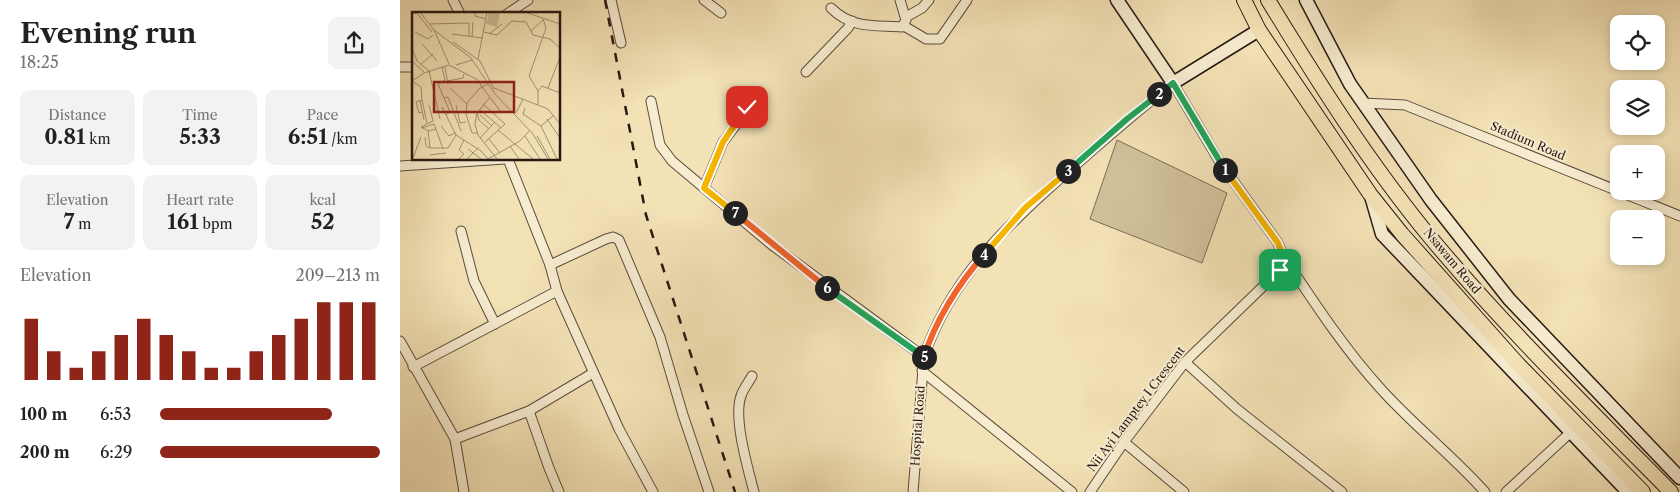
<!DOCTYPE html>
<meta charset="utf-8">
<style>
body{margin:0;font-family:"Libre Caslon Text",serif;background:#f2f2f2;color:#202124;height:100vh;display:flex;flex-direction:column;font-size:19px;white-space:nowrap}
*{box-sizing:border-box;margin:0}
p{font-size:16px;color:#757577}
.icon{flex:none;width:28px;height:28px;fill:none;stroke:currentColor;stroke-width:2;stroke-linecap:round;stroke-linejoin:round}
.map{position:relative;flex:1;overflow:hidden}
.drawer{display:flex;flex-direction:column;background:#fff;width:400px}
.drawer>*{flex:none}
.controls{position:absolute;left:1210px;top:15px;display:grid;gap:10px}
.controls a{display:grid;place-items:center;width:55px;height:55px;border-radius:10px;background:#fff;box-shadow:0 2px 8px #0003;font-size:25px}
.pin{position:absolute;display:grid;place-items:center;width:42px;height:42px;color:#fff;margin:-21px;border-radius:10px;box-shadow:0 2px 8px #0006}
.km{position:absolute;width:25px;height:25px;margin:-12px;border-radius:50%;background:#222;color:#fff;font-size:14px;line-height:25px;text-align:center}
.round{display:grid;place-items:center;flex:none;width:52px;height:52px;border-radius:10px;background:#f2f2f2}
.head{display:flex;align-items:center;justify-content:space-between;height:85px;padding:0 20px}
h1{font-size:28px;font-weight:800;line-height:38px}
.stats{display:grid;grid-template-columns:repeat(3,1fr);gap:8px;height:85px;padding:5px 20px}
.stats div{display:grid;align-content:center;border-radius:10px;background:#f2f2f2;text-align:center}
.stats b{font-size:21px;font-weight:800}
.stats small{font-size:14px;font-weight:400}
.stats p{font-size:14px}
.chart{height:140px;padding:10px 20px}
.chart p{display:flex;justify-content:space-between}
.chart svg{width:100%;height:90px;margin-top:5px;stroke:#8f2418;stroke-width:6}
ul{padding:0 20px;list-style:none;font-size:16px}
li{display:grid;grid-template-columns:80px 60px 1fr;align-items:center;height:38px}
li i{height:12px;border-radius:6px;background:#8f2418}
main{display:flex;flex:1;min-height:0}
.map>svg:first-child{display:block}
</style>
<main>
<section class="drawer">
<div class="head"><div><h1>Evening run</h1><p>18:25</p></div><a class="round"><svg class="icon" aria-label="share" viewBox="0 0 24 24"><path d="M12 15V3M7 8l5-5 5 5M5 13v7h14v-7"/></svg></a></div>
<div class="stats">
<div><p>Distance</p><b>0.81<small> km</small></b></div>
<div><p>Time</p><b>5:33</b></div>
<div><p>Pace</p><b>6:51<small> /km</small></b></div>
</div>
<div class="stats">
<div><p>Elevation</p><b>7<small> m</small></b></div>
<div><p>Heart rate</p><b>161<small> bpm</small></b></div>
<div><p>kcal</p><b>52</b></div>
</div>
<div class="chart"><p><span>Elevation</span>209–213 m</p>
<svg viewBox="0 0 160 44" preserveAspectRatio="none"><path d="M5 44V14M15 44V30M25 44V38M35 44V30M45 44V22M55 44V14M65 44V22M75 44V30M85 44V38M95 44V38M105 44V30M115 44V22M125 44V14M135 44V6M145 44V6M155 44V6"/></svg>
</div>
<ul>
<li><b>100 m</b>6:53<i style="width:78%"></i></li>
<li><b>200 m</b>6:29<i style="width:100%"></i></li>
</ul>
</section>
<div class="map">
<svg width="1280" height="492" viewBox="0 0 1280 492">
<rect width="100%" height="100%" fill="#f3e2b6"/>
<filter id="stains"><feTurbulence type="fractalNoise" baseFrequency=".004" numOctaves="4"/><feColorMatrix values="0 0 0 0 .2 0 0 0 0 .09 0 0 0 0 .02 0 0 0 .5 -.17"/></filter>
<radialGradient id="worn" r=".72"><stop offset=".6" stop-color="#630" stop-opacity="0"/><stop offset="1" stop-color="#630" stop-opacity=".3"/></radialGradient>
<!-- garden -->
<polygon fill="#d0c09a" stroke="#7c6c56" points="717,140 827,193 802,263 690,219"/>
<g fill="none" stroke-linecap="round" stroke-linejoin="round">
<!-- minor casing -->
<g stroke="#5b4b3c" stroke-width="11">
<g id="minor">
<polyline points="53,0 60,14"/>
<polyline points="211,0 221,43"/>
<polyline points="304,0 321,13"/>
<path d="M431 8C452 29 475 25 502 27L506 20 500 0"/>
<polyline points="107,14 128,0"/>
<polyline points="506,17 522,8 529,0"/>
<polyline points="504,26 526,39 540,39 567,0"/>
<polyline points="0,67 14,67"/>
<polyline points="406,72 448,28 452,21"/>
<polyline points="251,101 260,145 272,161 372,245 524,357"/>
<polyline points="963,103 1005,105 1280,216"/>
<polyline points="108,159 150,265 157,291 219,429 253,492"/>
<polyline points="0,166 105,159"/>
<polyline points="304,188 323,142 357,97"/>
<polyline points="61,231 74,281 95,324"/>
<polyline points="150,265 206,239 213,237 219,240 260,337 283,415 309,492"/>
<polyline points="0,341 55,439 64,492"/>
<polyline points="785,362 837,409 942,492"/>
<polyline points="13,367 157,291"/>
<polyline points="522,371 672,492"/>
<path d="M352 376C349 382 343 389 341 396 333 418 348 469 354 492"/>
<polyline points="129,411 149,468 159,492"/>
<polyline points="55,439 129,411 193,373"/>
<polyline points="724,442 784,492"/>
<path d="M513 492 524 357C550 276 617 215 680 161 711 134 741 108 773 83L821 164 878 243 883 256C914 302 943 347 980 388 1013 425 1052 455 1085 492"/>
<polyline points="690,492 724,442 785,362 880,270 883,256"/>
<polyline points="1106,492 1171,432"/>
</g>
</g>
<!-- secondary casing -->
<g stroke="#281913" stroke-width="15">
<g id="secondary">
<polyline points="717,0 773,83 859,30"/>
<polyline points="906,0 950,84 1031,200 1109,299 1280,478"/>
<polyline points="971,196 982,234 1228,492"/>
</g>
</g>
<!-- trunk casing -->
<g stroke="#281913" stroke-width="16">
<g id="trunk">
<polyline points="844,0 859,30 970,194 1002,234 1117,363 1243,492"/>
<path d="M868 0C918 82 969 163 1030 237 1105 327 1189 409 1271 492"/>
</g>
</g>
<!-- minor -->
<use href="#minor" stroke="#f7ecd0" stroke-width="9"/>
<!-- secondary -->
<use href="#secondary" stroke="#f7ecd0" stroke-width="12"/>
<!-- trunk -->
<use href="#trunk" stroke="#f3e2b6" stroke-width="14"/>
<!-- rail -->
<polyline stroke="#281913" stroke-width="2.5" stroke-dasharray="9 9" stroke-linecap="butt" points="205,0 246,215 335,492"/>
</g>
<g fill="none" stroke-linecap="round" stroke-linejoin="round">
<!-- split-1 casing -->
<g stroke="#fff" stroke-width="10">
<polyline id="split-1" points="825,170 878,243 883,256 880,270"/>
</g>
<!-- split-2 casing -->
<g stroke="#fff" stroke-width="10">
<polyline id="split-2" points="759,94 773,83 825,170"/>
</g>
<!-- split-3 casing -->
<g stroke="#fff" stroke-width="10">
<polyline id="split-3" points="668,171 727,119 759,94"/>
</g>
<!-- split-4 casing -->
<g stroke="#fff" stroke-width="10">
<polyline id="split-4" points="584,255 625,208 668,171"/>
</g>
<!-- split-5 casing -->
<g stroke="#fff" stroke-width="10">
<path id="split-5" d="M524 357C535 321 559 283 584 255"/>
</g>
<!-- split-6 casing -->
<g stroke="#fff" stroke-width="10">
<polyline id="split-6" points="427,288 524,357"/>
</g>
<!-- split-7 casing -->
<g stroke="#fff" stroke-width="10">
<polyline id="split-7" points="335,213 427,288"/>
</g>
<!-- split-8 casing -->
<g stroke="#fff" stroke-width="10">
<polyline id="split-8" points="335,213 304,188 323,142 347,107"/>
</g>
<!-- split-1 -->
<use href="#split-1" stroke="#f5b400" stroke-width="6"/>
<!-- split-2 -->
<use href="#split-2" stroke="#22a559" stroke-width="6"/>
<!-- split-3 -->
<use href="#split-3" stroke="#22a559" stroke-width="6"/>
<!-- split-4 -->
<use href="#split-4" stroke="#f5b400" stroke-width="6"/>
<!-- split-5 -->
<use href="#split-5" stroke="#f0652b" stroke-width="6"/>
<!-- split-6 -->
<use href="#split-6" stroke="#22a559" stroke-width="6"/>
<!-- split-7 -->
<use href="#split-7" stroke="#f0652b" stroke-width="6"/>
<!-- split-8 -->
<use href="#split-8" stroke="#f5b400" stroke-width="6"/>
</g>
<g text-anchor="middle" stroke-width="4" stroke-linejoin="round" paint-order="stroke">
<!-- street labels -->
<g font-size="12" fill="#281913" stroke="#f7ecd0">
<text transform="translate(1128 141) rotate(23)" y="4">Stadium Road</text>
<text transform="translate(1052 261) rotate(50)" y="4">Nsawam Road</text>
<text transform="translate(736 409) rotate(-53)" y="4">Nii Ayi Lamptey I Crescent</text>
<text transform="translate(518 426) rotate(-86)" y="4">Hospital Road</text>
</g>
</g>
<!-- overview -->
<g transform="translate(12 12)">
<rect width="148" height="148" fill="#f3e2b6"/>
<path d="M77 0H88L85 15 74 12Z" fill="#d0c09a"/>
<path fill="none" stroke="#a29275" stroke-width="1" d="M8 0 22 18 59 46 83 82 121 122 136 147M63 0V4L74 7M113 0 148 12M1 2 5 1 20 20M18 12 57 11V25M22 18 37 52M119 19 131 8M3 20 16 27 21 23M72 20 85 23 100 9 114 10 121 23 138 27 148 36M40 22 71 26M77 22 90 12M60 25 61 10M41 30 68 49 82 77M10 32 25 49M0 36 5 49 17 59 28 107M66 47 75 0M0 49 12 60M9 52 21 42M44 53 60 48M30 55 33 68 26 72 38 100 34 103M33 55 36 72M0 69 9 75 10 88 4 90 7 101 10 100M0 69 12 61 37 53 66 68 70 75 76 72M35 69 51 66 52 62M38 76 55 92M82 76 136 97 148 112M136 76 148 45M126 79 130 74 148 81M32 86 36 85 49 119M77 86 65 101 63 112 66 123 85 147M10 88 15 111M8 89 12 108M71 92 93 112 73 130M17 93 21 109 9 115 16 119 24 117 31 137M44 93 48 111 54 110M126 93V79L117 64 134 16 131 7M30 95 44 123 69 139 76 147M113 96 111 102 129 114 145 147M67 97 89 116M65 100 67 108 77 117M104 101 111 87M68 103 80 114M135 107 148 126M29 114 37 124 43 121M129 114 142 103M10 116 22 112 24 117M86 118 121 147M16 119 18 136M65 121H60L54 102 55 91 67 77 70 75 90 101M113 124 128 147M125 124 138 147M13 125 14 134 18 136H36M68 126 83 110M77 127 88 141M98 134 107 147M36 136 44 123M56 137 69 147M18 143 34 141M1 146 9 125M47 147 52 142 47 138 52 128M55 147 67 135M76 147 108 129 117 119"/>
<path fill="#8f2418" fill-opacity="0.15" stroke="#8f2418" stroke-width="2.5" d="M22 70H102V100H22Z"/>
<rect width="148" height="148" fill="none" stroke="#281913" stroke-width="2.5"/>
</g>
<rect width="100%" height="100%" filter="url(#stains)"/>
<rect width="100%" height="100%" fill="url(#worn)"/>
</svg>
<div class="controls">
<a><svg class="icon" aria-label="locate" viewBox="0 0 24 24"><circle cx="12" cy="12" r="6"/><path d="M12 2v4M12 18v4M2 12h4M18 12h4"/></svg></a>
<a><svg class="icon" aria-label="layers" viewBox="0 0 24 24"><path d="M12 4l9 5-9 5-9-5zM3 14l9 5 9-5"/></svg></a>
<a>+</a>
<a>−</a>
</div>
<div class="pin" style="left:880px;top:270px;background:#1e9e55"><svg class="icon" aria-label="arrive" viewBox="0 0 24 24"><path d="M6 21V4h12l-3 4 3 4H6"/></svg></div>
<div class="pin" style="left:347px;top:107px;background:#d93025"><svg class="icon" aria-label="check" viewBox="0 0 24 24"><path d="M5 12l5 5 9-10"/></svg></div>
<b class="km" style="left:825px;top:170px">1</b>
<b class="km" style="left:759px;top:94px">2</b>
<b class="km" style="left:668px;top:171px">3</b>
<b class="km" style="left:584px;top:255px">4</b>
<b class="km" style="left:524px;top:357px">5</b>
<b class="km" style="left:427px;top:288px">6</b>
<b class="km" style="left:335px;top:213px">7</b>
</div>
</main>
